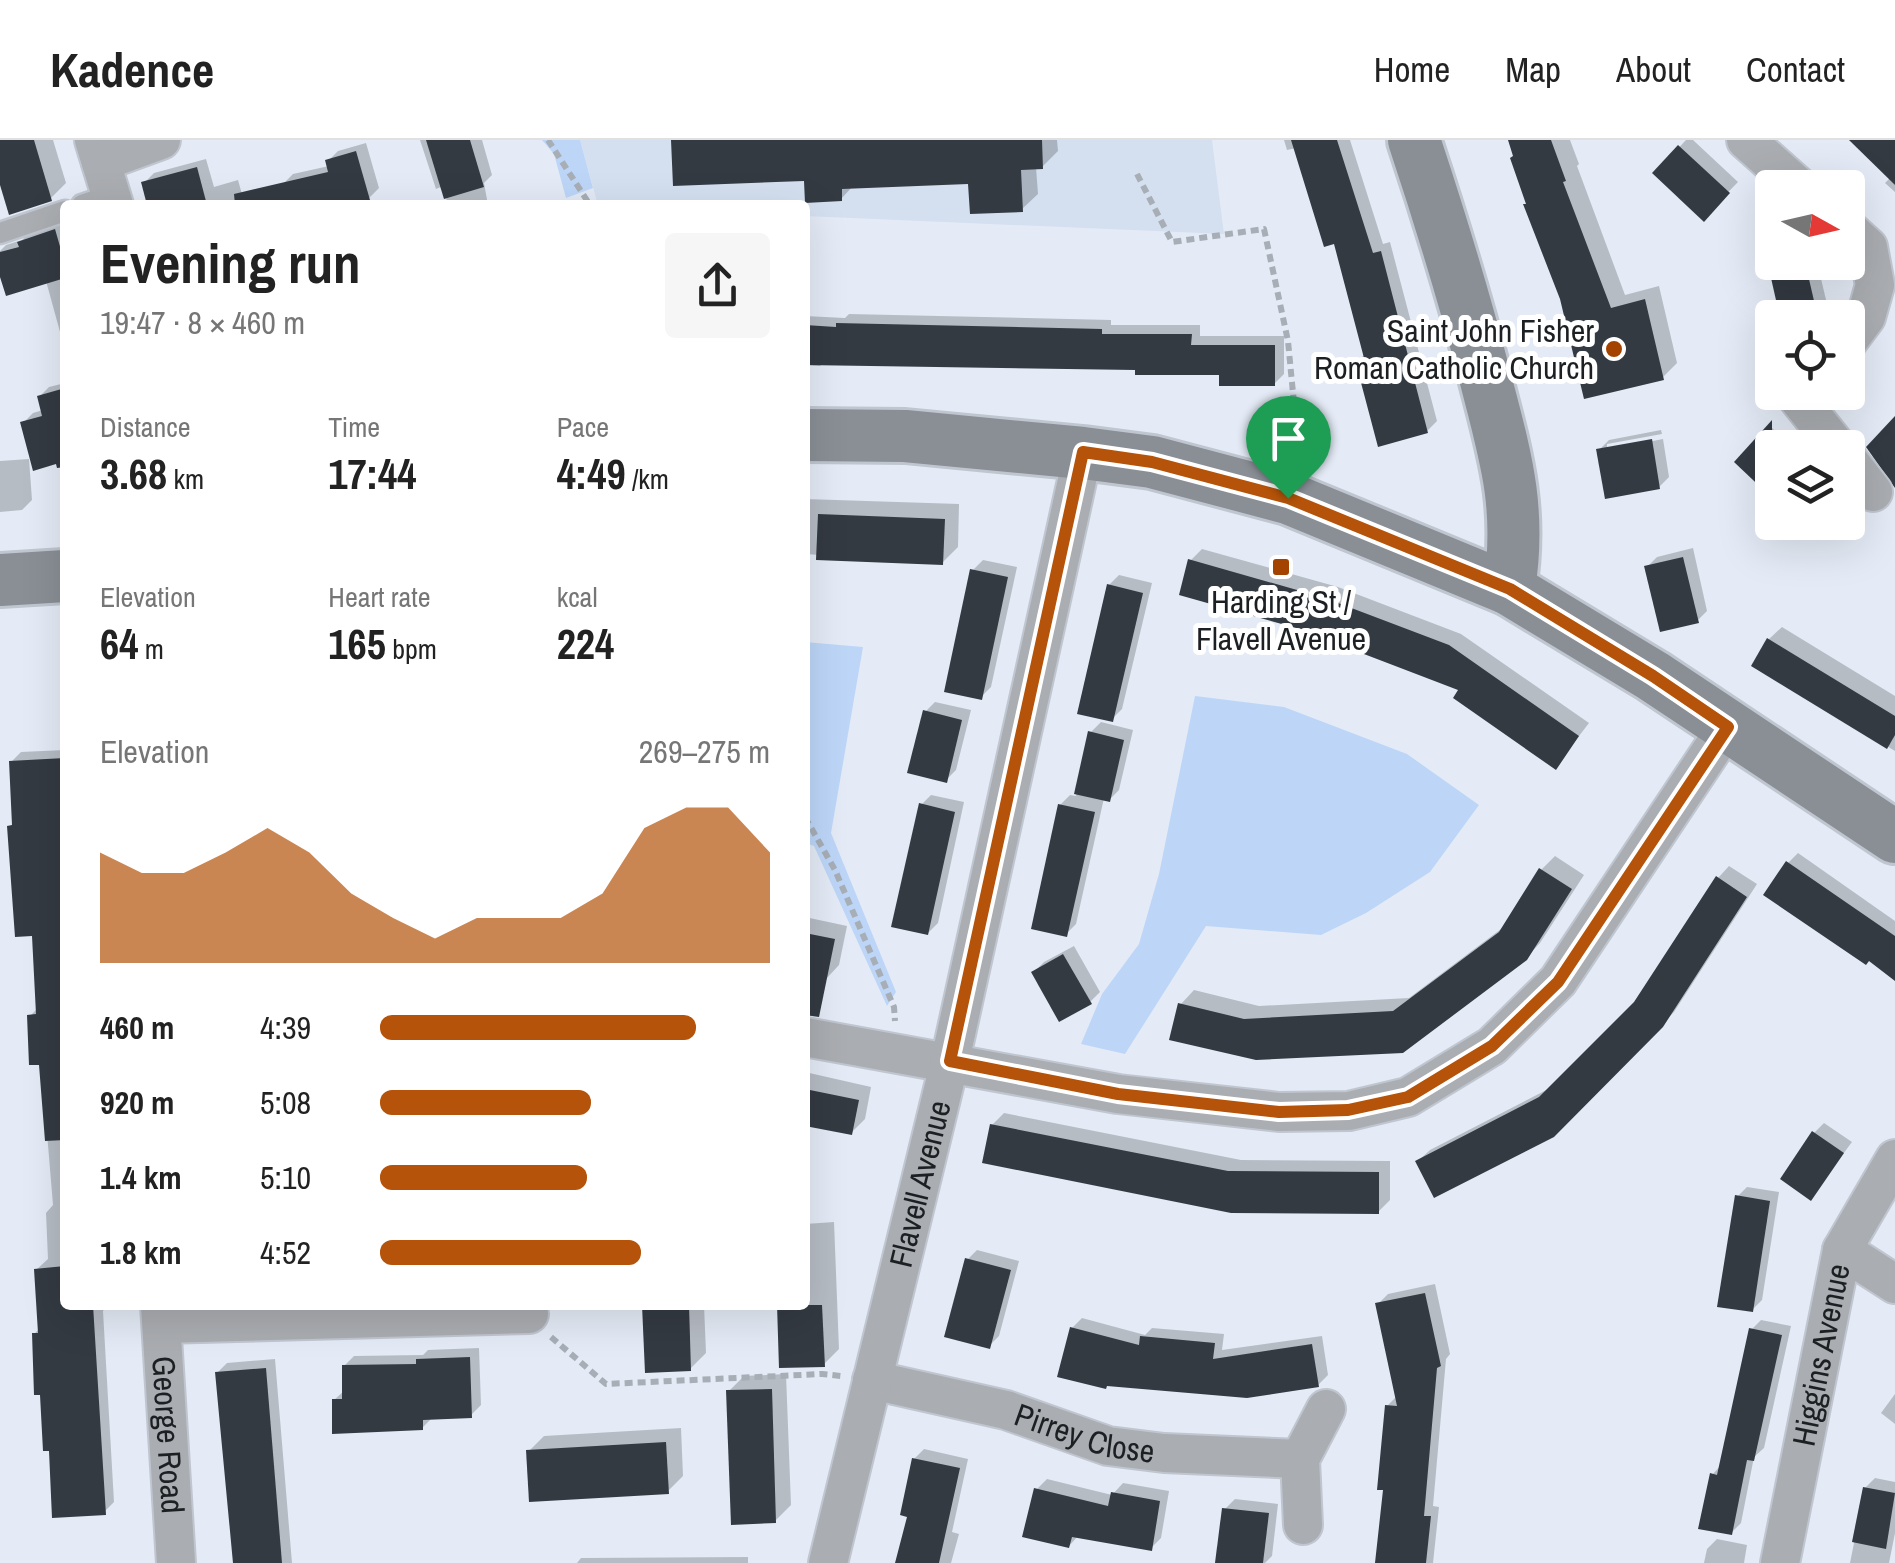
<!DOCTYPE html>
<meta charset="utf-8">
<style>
body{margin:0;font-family:"Archivo Narrow",sans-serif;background:#f6f6f6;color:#222;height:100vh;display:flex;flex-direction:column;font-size:38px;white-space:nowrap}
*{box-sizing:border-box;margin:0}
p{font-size:32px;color:#767676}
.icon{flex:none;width:55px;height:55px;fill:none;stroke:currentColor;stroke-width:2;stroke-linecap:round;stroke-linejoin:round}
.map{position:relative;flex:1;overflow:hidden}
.sheet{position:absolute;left:60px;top:60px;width:750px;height:1110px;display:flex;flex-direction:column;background:#fff;border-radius:10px;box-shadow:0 10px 40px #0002}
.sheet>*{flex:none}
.needle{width:65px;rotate:98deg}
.tools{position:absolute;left:1755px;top:30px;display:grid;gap:20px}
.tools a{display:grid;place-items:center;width:110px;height:110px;border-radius:10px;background:#fff;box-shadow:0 10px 40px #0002;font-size:50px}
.pin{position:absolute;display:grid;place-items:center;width:85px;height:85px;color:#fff;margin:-102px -42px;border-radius:50% 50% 50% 0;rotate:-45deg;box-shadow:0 0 10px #0007}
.pin .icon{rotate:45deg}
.round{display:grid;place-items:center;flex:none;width:105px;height:105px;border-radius:10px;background:#f6f6f6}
.overview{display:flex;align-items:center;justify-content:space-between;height:170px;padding:0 40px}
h1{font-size:55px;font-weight:700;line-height:75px}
.metrics{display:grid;grid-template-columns:repeat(3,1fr);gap:15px;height:170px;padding:10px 40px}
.metrics div{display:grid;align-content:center}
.metrics b{font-size:42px;font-weight:700}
.metrics small{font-size:28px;font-weight:400}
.metrics p{font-size:28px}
.chart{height:280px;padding:20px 40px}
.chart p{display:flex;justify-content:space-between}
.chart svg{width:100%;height:180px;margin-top:10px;fill:#b45309;opacity:.7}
ul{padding:0 40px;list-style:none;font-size:32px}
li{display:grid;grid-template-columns:160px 120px 1fr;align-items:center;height:75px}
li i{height:25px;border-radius:12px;background:#b45309}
header{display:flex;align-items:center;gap:60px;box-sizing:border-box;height:140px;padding:0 50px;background:#fff;border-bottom:2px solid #e0e0e0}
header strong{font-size:48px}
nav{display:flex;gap:55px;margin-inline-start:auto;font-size:35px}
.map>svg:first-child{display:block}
</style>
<header>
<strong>Kadence</strong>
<nav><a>Home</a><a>Map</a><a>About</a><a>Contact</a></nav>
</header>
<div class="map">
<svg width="1895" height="1423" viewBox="0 0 1895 1423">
<rect width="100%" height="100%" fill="#e4ebf6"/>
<!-- built -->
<polygon fill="#d4e0f0" points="580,0 1212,0 1224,94 805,76 805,65 598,65"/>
<!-- green -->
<g fill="#bdd6f8">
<polygon points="542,0 580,0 593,48 566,58 554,14"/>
<polygon points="805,502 863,507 831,693 896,852 887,866 814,706 805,703"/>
<polygon points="1195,556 1284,567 1407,614 1479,665 1430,732 1366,773 1321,795 1206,786 1125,914 1081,904 1102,854 1139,804 1159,734"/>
</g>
<!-- shadow -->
<g fill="#0003">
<polygon points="0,0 53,0 66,43 50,59 0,36"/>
<polygon points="420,0 482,0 492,35 484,43 488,65 448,65 443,46 436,49"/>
<polygon points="674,0 1057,0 1058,11 1042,27 1036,27 1038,54 1022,69 971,42 853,46 841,59 807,38"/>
<polygon points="1284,0 1350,0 1383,104 1390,102 1437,281 1427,291 1358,221 1365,214 1336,100 1296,8 1287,10"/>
<polygon points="1510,0 1570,0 1579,24 1577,26 1625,155 1659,146 1677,223 1663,237 1562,158"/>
<polygon points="1686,0 1693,0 1738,42 1703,78 1655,33"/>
<polygon points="1853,0 1895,0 1895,52 1885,43 1891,37"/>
<polygon points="366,3 379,48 369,58 342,65 288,65 283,44 293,34 329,26 328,21 338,11"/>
<polygon points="206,19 214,47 238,40 245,65 150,65 144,43 154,33"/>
<polygon points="65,81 65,210 46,141 0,128 0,111 6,105 22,100 30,92"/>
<polygon points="1779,122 1817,122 1828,168 1819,178 1783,178 1771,130"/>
<polygon points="849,174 1111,180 1111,185 1200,185 1200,196 1284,196 1284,234 1274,244 1221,233 1137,227 823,223 820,226 805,225 805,176 845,178"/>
<polygon points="65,243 65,319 23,283 33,273 43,270 39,257 49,247"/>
<polygon points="1771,287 1794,308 1772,308 1772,354 1738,322"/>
<polygon points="1661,290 1662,294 1607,304 1607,310 1663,299 1669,337 1659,347 1599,310 1609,300"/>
<polygon points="29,319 32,360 22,370 0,372 0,321"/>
<polygon points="805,359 959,364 958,407 942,423 805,414"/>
<polygon points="1693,408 1707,471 1697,481 1647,427 1657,417"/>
<polygon points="1202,409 1338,447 1461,494 1589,583 1556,626 1462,549 1190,421"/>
<polygon points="983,420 1017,427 991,547 981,557 973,430"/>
<polygon points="1119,435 1152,443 1122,569 1112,579 1109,445"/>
<polygon points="1782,487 1895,556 1895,611 1754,525 1769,499"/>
<polygon points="935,562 971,570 956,630 946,640 925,572"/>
<polygon points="1101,582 1133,590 1119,650 1109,660 1104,658 1076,784 1066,794 1060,665 1070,655 1076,656 1091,592"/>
<polygon points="65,610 65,1165 107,1165 103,1171 114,1362 104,1372 51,1308 34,1194 40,1188 36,1130 48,1119 46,1073 53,1065 41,922 30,876 38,868 35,793 10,687 14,682 11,622 21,612"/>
<polygon points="931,655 964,662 938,783 928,793 921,665"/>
<polygon points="1798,713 1895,781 1895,838 1788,723"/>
<polygon points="1555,716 1584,735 1540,803 1526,818 1402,911 1256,918 1181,864 1194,850 1259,866 1409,858 1505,786 1541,730"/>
<polygon points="1729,726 1757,744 1674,872 1552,995 1418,1021 1430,1010 1554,946 1636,864 1718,738"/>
<polygon points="805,777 847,786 839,825 826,839 805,834"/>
<polygon points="1074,806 1100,852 1090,862 1034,832 1044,822"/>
<polygon points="805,932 871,947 865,979 851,993 805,984"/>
<polygon points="1004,973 1241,1020 1390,1021 1390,1060 1378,1072 992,985"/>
<polygon points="1824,983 1852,1002 1811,1057 1814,993"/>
<polygon points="1747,1047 1779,1052 1762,1160 1752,1170 1737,1057"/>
<polygon points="834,1082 839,1209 824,1224 779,1165 805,1165 805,1084"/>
<polygon points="977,1110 1019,1121 999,1196 989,1206 967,1120"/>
<polygon points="1435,1144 1450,1214 1446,1219 1433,1366 1439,1367 1433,1423 1378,1423 1386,1348 1387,1266 1398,1255 1378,1164 1388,1154"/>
<polygon points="645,1165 704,1165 706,1213 690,1229"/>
<polygon points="1082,1178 1145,1195 1152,1188 1224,1194 1222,1210 1322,1196 1328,1235 1318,1245 1247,1256 1072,1188"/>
<polygon points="1761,1180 1791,1186 1764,1308 1754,1317 1741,1383 1731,1393 1712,1335 1721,1325 1751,1190"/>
<polygon points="479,1208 481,1265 471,1275 433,1277 422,1288 334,1260 345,1250 344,1226 354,1216 423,1215 428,1210"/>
<polygon points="275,1219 292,1423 236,1423 217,1233 227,1223"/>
<polygon points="786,1234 791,1365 775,1381 729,1251 744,1236"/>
<polygon points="1895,1254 1895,1284 1881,1273"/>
<polygon points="681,1288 683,1336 668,1351 529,1311 544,1296"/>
<polygon points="924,1309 968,1319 952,1392 959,1394 951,1423 898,1423 910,1375 914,1319"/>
<polygon points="1875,1338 1895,1342 1895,1393 1889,1423 1850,1423 1865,1348"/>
<polygon points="1047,1339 1112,1355 1123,1343 1169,1351 1161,1398 1151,1408 1079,1395 1069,1406 1037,1349"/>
<polygon points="1235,1359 1278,1364 1272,1416 1265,1423 1235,1423 1225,1369"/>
<polygon points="1717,1399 1747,1405 1744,1423 1704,1423 1707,1409"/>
<polygon points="748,1417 748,1423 577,1423 581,1418"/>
</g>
<!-- building -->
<g fill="#343a42">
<polygon points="0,0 34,0 52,61 9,75 0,45"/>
<polygon points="426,0 470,0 484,47 444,59"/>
<polygon points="671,0 1042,0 1043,29 1021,30 1023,72 970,74 968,44 842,49 842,61 805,63 804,41 673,46"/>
<polygon points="1291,0 1337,0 1373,113 1381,111 1428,293 1378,307 1355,220 1364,218 1334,104 1324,107"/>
<polygon points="1508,0 1551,0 1566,41 1563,42 1611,168 1645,159 1664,240 1584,259 1560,159 1523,64 1526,64 1510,18 1513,16"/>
<polygon points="1849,0 1895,0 1895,45"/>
<polygon points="1678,5 1730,53 1704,82 1652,33"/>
<polygon points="356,11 370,60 351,65 235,65 234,54 328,32 325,20"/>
<polygon points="197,27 207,65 147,65 141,42"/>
<polygon points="55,89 65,124 65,138 6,156 0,137 0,112 19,107 17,102"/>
<polygon points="1795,122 1805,122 1818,178 1780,178 1769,129"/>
<polygon points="836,183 1102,189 1102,194 1192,194 1191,205 1275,205 1275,246 1219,246 1219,235 1135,235 1135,230 805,225 805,185 836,187"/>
<polygon points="65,248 65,327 57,328 56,324 33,331 20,282 42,276 37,256"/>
<polygon points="1895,276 1895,348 1866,307"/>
<polygon points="1772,280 1772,358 1734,322"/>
<polygon points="1652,299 1660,349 1605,359 1596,309"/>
<polygon points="818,374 945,379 943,425 816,420"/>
<polygon points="1683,417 1699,483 1660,492 1644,426"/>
<polygon points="1188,419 1325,458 1449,505 1579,596 1556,630 1453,558 1458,550 1296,488 1179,455"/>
<polygon points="970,429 1008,437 982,560 944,552"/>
<polygon points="1107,444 1143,453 1113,582 1077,574"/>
<polygon points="1767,498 1895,576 1895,595 1887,609 1751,526"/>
<polygon points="923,570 962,580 947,643 907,633"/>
<polygon points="1088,591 1124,600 1110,662 1074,654"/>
<polygon points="65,618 65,1000 45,1001 39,925 29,925 27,875 36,874 32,796 15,797 7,686 12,685 9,621"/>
<polygon points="919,663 955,672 928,795 891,787"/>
<polygon points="1058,664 1095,672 1067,797 1031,789"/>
<polygon points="1786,721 1895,796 1895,841 1869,821 1866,825 1763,755"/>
<polygon points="1539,728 1572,749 1527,820 1403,913 1256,920 1169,900 1178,863 1244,879 1393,871 1499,792"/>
<polygon points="1716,736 1747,757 1663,887 1554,997 1434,1058 1415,1021 1539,957 1634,862"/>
<polygon points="805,793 835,799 819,877 805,875"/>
<polygon points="1063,814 1092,864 1059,882 1031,832"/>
<polygon points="805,949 859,960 852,995 805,986"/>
<polygon points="990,984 1228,1031 1379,1032 1379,1074 1231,1073 982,1023"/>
<polygon points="1812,991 1844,1013 1811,1061 1780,1039"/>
<polygon points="1735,1055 1770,1061 1753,1172 1717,1167"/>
<polygon points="965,1118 1011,1130 990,1209 944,1197"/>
<polygon points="65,1126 65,1165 93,1165 106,1375 52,1378 49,1311 43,1311 40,1255 34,1255 32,1193 38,1193 34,1129"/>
<polygon points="1425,1153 1441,1226 1437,1228 1424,1376 1431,1376 1426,1423 1375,1423 1383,1350 1377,1350 1385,1265 1397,1266 1375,1163"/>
<polygon points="642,1165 689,1165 691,1231 645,1233"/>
<polygon points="777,1165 822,1165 825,1227 779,1228"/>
<polygon points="1070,1187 1139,1205 1140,1196 1215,1203 1213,1219 1312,1204 1319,1247 1247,1258 1107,1246 1106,1249 1057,1237"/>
<polygon points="1749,1188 1782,1195 1754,1321 1747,1320 1732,1395 1698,1389 1710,1333 1717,1335"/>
<polygon points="470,1217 472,1278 423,1280 423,1290 332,1294 332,1259 342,1259 342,1225 416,1224 416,1219"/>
<polygon points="266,1228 282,1423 233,1423 215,1232"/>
<polygon points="772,1249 776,1383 731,1385 726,1250"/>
<polygon points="666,1302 669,1354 529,1362 526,1310"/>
<polygon points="912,1318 960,1328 939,1423 895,1423 907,1377 900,1375"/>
<polygon points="1863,1347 1895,1353 1886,1409 1852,1402"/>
<polygon points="1034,1348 1108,1366 1111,1352 1160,1361 1152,1411 1072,1397 1069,1408 1022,1397"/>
<polygon points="1222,1368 1269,1373 1263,1423 1215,1423"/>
</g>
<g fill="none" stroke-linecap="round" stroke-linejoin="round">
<!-- service casing -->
<g stroke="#c0c6d0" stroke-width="25">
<g id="service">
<polyline points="82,65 111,55"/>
<polyline points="0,93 65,71"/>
</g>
</g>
<!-- minor casing -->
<g stroke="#c0c6d0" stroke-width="42">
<g id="minor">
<polyline points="94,0 114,65"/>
<polyline points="1746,0 1800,48"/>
<polyline points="101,22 161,0"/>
<polyline points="1848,89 1868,107 1875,145 1866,177 1848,201"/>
<polyline points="1793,252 1838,308"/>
<polyline points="1848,320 1873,352"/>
<polyline points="805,897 1118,954 1279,972 1349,971 1408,957 1492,906 1558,841 1727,587"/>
<polyline points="1842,1110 1895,1144"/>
<path id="s1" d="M160 1165 176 1423"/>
<polyline points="162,1184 529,1174"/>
<path id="s2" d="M872 1240 1006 1270 1108 1306 1164 1313 1300 1319"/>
<polyline points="1303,1385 1300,1319 1326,1269"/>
<path id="s3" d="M828 1423 950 921 1083 313"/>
<path id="s4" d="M1780 1423 1842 1110 1895 1019"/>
</g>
</g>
<!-- secondary casing -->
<g stroke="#c0c6d0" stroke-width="58">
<g id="secondary">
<path d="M1414 0C1440 78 1464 157 1485 237 1505 314 1522 368 1509 449"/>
<polyline points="805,295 905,296 1083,313 1152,322 1288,358 1509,449 1653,536 1895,697"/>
<polyline points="0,440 65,436"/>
</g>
</g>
<!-- path -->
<g stroke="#a8aeb6" stroke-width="6" stroke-dasharray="8 5" stroke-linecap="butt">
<polyline points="548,0 590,65"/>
<polyline points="1137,34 1172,102 1264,89 1288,201 1298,305 1296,317"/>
<polyline points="805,677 835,730 894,867 895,881"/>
<polyline points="551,1197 606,1244 822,1234 841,1236"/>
</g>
<!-- service -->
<use href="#service" stroke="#aaadb1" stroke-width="20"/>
<!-- minor -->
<use href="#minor" stroke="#aaadb1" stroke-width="38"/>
<!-- secondary -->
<use href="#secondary" stroke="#8a8f96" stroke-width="52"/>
</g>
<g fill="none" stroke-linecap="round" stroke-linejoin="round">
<!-- route casing -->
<g stroke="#fff" stroke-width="20">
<polygon id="route" points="1083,312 1152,322 1288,358 1510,449 1653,536 1728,587 1558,842 1492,906 1408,957 1348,970 1279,972 1118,954 950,921"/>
</g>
<!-- route -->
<use href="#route" stroke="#b45309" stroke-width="12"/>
</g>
<!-- markers -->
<g fill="#a44300" stroke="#fff" stroke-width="4">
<circle cx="1614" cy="209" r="10"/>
<rect x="1271" y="417" width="20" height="20" rx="5"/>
</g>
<g text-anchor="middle" stroke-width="10" stroke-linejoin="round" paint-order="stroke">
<!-- poi labels -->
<g font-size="32" fill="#1d2023" stroke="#fff" text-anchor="end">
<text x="1594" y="202">Saint John Fisher<tspan x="1594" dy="37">Roman Catholic Church</tspan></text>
<text x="1281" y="473" text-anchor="middle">Harding St /<tspan x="1281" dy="37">Flavell Avenue</tspan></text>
</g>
<!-- street labels -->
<g font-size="32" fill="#1d2023" stroke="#fff">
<text dy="11" stroke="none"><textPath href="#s3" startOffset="390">Flavell Avenue</textPath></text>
<text dy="11" stroke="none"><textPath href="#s4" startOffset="212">Higgins Avenue</textPath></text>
<text dy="11" stroke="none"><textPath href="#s2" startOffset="220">Pirrey Close</textPath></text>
<text dy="11" stroke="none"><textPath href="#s1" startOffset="130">George Road</textPath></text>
</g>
</g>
</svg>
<div class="tools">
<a><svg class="needle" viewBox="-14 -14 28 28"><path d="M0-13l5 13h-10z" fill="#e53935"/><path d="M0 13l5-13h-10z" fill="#767676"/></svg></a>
<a><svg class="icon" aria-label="locate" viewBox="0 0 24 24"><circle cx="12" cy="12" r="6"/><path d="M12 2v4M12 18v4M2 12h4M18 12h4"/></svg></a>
<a><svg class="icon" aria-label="layers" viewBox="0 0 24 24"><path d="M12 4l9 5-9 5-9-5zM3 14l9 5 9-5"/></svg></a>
</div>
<div class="pin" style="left:1288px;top:358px;background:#1e9e55"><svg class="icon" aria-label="arrive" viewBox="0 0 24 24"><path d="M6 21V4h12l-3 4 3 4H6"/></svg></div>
<section class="sheet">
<div class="overview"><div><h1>Evening run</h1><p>19:47 · 8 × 460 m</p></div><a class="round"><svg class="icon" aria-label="share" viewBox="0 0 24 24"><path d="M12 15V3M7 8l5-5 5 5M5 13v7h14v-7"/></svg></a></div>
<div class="metrics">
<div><p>Distance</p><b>3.68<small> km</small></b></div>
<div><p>Time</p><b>17:44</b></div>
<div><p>Pace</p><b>4:49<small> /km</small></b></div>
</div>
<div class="metrics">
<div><p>Elevation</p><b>64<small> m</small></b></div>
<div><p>Heart rate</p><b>165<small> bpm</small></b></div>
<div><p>kcal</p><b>224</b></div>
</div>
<div class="chart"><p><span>Elevation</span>269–275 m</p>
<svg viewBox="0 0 160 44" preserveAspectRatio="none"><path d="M0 44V17L10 22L20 22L30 17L40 11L50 17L60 27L70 33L80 38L90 33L100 33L110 33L120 27L130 11L140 6L150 6L160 17V44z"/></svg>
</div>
<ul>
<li><b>460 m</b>4:39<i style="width:81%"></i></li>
<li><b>920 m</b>5:08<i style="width:54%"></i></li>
<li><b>1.4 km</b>5:10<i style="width:53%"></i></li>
<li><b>1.8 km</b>4:52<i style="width:67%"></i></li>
</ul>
</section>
</div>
